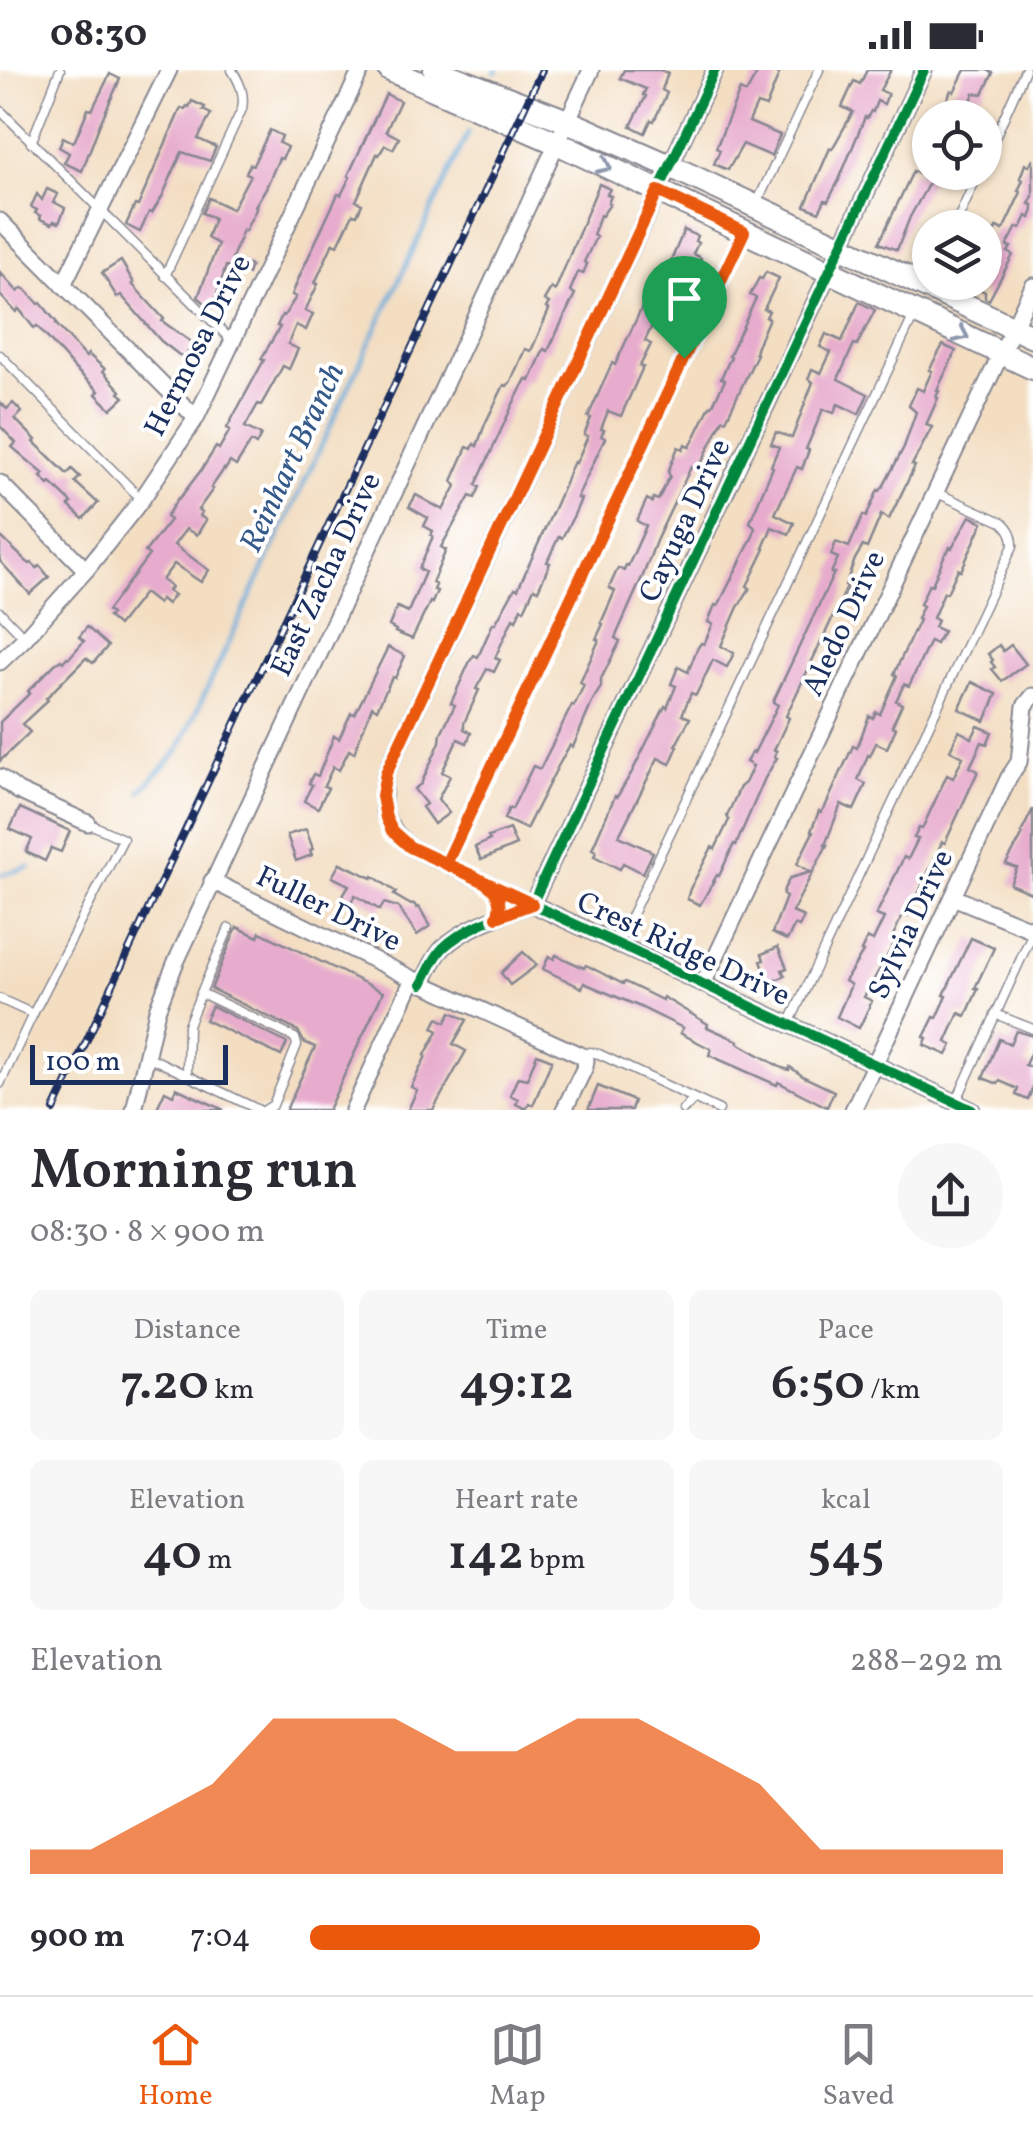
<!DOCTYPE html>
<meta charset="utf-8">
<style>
body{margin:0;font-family:Vollkorn,serif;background:#f7f7f7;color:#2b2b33;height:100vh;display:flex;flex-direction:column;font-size:38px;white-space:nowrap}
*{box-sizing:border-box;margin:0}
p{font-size:32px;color:#7c7c81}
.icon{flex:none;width:55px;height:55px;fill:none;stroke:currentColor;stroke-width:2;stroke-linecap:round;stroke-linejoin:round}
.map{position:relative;height:1040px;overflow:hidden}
.side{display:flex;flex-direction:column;background:#fff;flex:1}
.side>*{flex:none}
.buttons{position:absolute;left:912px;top:30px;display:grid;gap:20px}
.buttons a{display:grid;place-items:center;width:90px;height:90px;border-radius:50%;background:#fff;box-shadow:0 2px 8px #0004;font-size:50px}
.scale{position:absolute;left:30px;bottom:25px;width:198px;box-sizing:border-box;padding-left:10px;border:5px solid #1b2f5e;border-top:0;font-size:28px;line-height:35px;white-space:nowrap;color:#1b2f5e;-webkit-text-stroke:8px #fff;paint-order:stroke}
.pin{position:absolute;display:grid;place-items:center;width:85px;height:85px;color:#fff;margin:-102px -42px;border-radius:50% 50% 50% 0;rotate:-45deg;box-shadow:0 0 10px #0007}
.pin .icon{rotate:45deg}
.round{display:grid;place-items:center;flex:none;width:105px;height:105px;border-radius:52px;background:#f7f7f7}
.head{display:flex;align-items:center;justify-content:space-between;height:170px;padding:0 30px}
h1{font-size:55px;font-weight:600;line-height:75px}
.metrics{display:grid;grid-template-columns:repeat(3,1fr);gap:15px;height:170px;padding:10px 30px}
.metrics div{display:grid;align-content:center;border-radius:15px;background:#f7f7f7;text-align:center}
.metrics b{font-size:50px;font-weight:600}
.metrics small{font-size:28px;font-weight:400}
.metrics p{font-size:28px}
.chart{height:280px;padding:20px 30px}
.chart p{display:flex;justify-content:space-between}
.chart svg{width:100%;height:180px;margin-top:10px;fill:#ea580c;opacity:.7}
ul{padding:0 30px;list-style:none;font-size:32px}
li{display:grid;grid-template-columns:160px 120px 1fr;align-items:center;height:75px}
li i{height:25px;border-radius:12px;background:#ea580c}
.status{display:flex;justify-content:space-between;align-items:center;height:70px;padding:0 50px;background:#fff;direction:ltr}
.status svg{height:28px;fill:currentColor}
.dock{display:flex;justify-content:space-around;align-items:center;height:140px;border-top:2px solid #e1e1e2;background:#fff;font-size:28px;color:#7c7c81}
.dock a{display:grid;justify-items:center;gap:5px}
.dock .active{color:#ea580c}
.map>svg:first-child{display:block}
</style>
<div class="status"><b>08:30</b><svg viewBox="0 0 49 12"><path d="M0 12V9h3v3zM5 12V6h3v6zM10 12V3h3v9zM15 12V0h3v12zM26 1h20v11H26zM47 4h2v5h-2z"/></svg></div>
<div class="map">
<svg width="1033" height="1040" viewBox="0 0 1033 1040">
<rect width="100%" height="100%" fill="#fff"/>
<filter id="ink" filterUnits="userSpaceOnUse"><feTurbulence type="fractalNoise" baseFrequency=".01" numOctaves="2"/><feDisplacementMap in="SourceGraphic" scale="20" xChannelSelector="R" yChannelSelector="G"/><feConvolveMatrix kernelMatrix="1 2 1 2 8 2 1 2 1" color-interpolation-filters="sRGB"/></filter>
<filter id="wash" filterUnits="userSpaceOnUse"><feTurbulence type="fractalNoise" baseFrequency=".0048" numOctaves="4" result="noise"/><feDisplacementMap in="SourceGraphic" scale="40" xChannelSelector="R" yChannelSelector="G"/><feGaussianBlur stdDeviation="2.25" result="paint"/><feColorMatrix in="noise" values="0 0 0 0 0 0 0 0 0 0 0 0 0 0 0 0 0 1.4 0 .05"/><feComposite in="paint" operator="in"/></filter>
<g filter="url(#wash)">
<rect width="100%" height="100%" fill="#f3dec2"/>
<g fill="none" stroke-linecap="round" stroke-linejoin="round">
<!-- stream -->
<g stroke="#66abdc" stroke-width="4">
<polyline points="495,3 497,0"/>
<polyline points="140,722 178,681 469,61"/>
<polyline points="0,805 30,797"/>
</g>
</g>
<g id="blocks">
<!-- building -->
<g fill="#e7accd">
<polygon points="624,0 660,0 668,3 662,20 667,23 654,51 651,50 645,63 631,56 646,26 643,25 646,19 620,8"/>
<polygon points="759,0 772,0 779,4 766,37 757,34 749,52 780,65 771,86 743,74 728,100 714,94 720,80 716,78 740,20 746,23"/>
<polygon points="867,0 891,0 880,20 888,24 884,34 877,31 873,42 871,41 867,48 865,47 839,110 828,131 825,130 819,142 805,136 830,78 832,79 853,42 842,37 854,11 860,14"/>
<polygon points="965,0 987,0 993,3 983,24 974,23 964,48 940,48 951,20 954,22"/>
<polygon points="110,4 120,9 99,56 82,101 64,93 69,83 59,77 63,67 73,72 75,70 88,39 92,40"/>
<polygon points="386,24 400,31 386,61 399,68 393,79 385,75 379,85 377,84 356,131 362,134 357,145 353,144 338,175 333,173 315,213 318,214 305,241 313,244 306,260 296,255 288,274 298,279 289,299 283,296 261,335 258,334 245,357 261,365 256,375 251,372 236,396 230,392 225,400 224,399 211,418 213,419 198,440 202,442 200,446 206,450 197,465 186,459 174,475 209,500 201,512 174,494 162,510 171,517 168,521 174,525 167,534 161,529 158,534 144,523 118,556 108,547 111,544 107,541 149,485 145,482 170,450 166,447 178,428 179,429 202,399 216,377 219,379 230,360 227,358 264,290 261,289 280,257 277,256 282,245 284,246 296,227 292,225 300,205 338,124 341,125 350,107 348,106"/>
<polygon points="192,31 205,37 203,40 211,44 198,69 216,77 210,91 182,82 162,127 152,143 149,142 140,162 126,155 135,135 138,136 181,38 185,39 187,36 189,37"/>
<polygon points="270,60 282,66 279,73 287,77 282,89 279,88 266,118 255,136 257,137 245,161 243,160 232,188 251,196 248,204 226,196 213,237 205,233 198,227 218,174 207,168 214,148 202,143 209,128 232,139 250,105 246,103 250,94 253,95"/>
<polygon points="930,84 930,102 935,102 910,147 897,180 879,173 913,101 919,104"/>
<polygon points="1033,88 1033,126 1029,134 1033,135 1033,140 1030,148 1027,146 1021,158 1017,157 1007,176 1011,177 1008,182 1013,185 989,230 985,228 985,222 966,212 985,212 985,192 996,172 990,169 997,157 1003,160 1021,122 1018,121 1023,110 1020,108 1025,94 1029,96"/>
<polygon points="599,114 610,119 607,124 611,126 608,133 610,134 602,146 600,145 593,165 596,167 584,192 587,194 583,204 578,202 570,221 575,224 548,281 544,279 530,311 526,309 513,334 476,415 480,417 475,428 470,426 441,477 446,480 432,513 436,515 434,520 437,521 432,533 430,532 412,569 395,562 396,560 389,556 397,537 408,542 425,502 419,499 433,466 431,465 433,461 424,456 428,448 409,437 416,425 443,440 456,416 452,411 467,377 472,379 474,374 477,376 485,354 504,315 507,316 511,311 525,279 531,281 549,240 546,238 549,233 544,230 551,218 555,221"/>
<polygon points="47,119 58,124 54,132 65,138 59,153 54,151 52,154 40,149 41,146 35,143 37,140 31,137 37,124 42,130"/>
<polygon points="684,160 697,166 695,171 698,173 693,184 701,188 697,197 687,192 681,205 679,204 658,253 654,251 645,271 651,274 640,296 643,297 621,346 608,341 601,359 604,360 601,366 605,368 577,428 581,429 574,445 562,468 559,466 547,492 550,493 538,520 534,518 524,540 521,538 516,550 513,548 495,588 500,590 494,602 487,599 476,619 479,620 464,653 464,659 471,663 467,673 458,669 442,702 450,706 438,729 449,743 434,754 422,737 426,734 414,719 421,714 440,672 441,663 455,635 451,633 470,591 474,585 478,587 493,553 495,554 515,518 518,519 565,414 570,400 574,392 576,393 588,366 584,365 591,348 588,347 612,293 615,295 649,222 652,223 665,196 668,198"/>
<polygon points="121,191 134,213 132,214 164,249 162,251 194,274 183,288 161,271 121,225 117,227 102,203"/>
<polygon points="0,202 18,222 22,218 26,220 39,234 41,233 57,253 56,254 86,287 88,284 105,299 103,301 121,321 119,323 124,327 111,339 96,324 99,321 75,299 37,256 34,258 19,239 16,242 0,225"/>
<polygon points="766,202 779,208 764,239 769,241 766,247 769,248 757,276 755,283 757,284 726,350 723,349 698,400 691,397 656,471 644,503 615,568 620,571 601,609 601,617 593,630 573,677 570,675 557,698 526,759 504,749 509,738 512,739 533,696 540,699 572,635 574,636 584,615 580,613 599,570 596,569 603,554 601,553 615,521 609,518 618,498 624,501 626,495 628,496 646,456 637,451 647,429 652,432 653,428 658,430 670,406 668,402 678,377 683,379 685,374 690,377 710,336 712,336 725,310 721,308 731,287 729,286 756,228 750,225 759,208 762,209"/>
<polygon points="859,232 875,240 857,275 854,274 838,309 868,324 859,344 838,334 834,343 823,339 806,379 809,380 802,399 797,397 775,444 794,453 789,464 772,457 763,478 765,479 747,516 750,518 738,537 721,576 734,583 727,597 713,590 696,625 691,623 682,645 690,648 676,675 678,676 670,694 658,688 619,766 653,782 643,803 623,793 620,799 594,786 596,781 592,779 615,726 617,727 632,702 665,636 667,638 676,616 671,614 678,597 688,602 697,579 701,573 704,574 713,554 708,552 715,535 718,536 753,466 755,457 750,452 773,397 771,396 779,377 771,374 776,362 792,368 813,312 808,309 812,299 821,303 831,282 820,277 826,264 842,271"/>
<polygon points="943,275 956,281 937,320 939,321 936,327 938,328 926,355 932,357 912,395 915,396 889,449 881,445 867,478 863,476 855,489 845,516 847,517 786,646 789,648 774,680 777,681 774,686 777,688 765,708 736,775 734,774 719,806 717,805 700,835 687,829 690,819 712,777 715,779 729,750 727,746 740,717 745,713 753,696 746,692 752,682 754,683 778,635 773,632 834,503 831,503 838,488 831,485 836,472 849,477 863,445 866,447 878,420 880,421 884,415 904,377 916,342 909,336 917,318 923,321 932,301 929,300"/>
<polygon points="0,332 7,339 13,333 22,342 15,349 36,370 34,372 67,404 72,399 80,407 75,412 98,433 83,449 69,436 72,433 51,413 49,415 41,407 44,404 12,377 16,373 0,356"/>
<polygon points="970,446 983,452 961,501 958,499 947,523 944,522 933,548 937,550 934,557 943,561 936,574 930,571 909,616 904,614 896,631 902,634 892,656 896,658 887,678 876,673 870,686 868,685 858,710 866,714 854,740 841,734 825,775 827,775 792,842 804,847 799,857 795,855 787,870 772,863 786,827 783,825 784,819 790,808 811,802 797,794 813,762 811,761 819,741 821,742 825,737 853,676 857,678 869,646 873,648 876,642 880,644 897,606 894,604 919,550 917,549 923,536 920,534 929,514 932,515 946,482 947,483 950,477 952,478"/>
<polygon points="0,466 26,491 30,494 32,493 37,498 40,496 49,507 30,524 0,491"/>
<polygon points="87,557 108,576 93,593 86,588 46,628 48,630 22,654 30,662 0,691 0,652 30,623 28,621 55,594 61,590 63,592 67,587 69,588 84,571 79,567"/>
<polygon points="999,575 1003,581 1011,575 1026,594 1002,611 992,599 995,597 991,592 993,590 988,584"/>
<polygon points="388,577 405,586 395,608 392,607 377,639 372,636 354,683 349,680 339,700 333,697 324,716 328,718 318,738 304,731 312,715 309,713 313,704 318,706 334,666 339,669 351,643 355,644"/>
<polygon points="972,612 997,624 985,651 959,639"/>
<polygon points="978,656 992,662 987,674 982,672 970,697 978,701 945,773 942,772 908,846 903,844 892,868 896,870 864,927 872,931 859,958 837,947 851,915 845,911 863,882 861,881 867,868 873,871 884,848 876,845 904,787 908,789 918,769 914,768 919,758 922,759 947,705 953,708 963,687 950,680 959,661 972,668"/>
<polygon points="20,738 70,761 61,782 51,778 45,791 26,782 32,769 10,759"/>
<polygon points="1033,739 1033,824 1010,814 1017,798 1006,794 1023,764 1021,763"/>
<polygon points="306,759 313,779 310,780 312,785 296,791 287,765"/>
<polygon points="509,759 516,775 481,790 475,777 490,770 488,767"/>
<polygon points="340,793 372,808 373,806 396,822 394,825 411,835 414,834 417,838 419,837 430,856 417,865 398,837 384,833 380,840 355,825 351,833 341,828 349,815 332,807"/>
<polygon points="237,857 258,867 260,862 383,922 328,1040 286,1040 315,977 304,972 298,961 211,919"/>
<polygon points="971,868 994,878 975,918 978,919 966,946 959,943 946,972 952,975 947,985 924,975 927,968 924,967 934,947 937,948 947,926 944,925"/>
<polygon points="778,877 787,898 782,900 785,906 769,913 761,891 764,890 762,884"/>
<polygon points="523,882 537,895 510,915 501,903"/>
<polygon points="556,885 584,898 586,895 623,914 625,912 662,930 663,927 708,954 707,957 739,971 738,973 782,998 789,1000 790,997 804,1007 834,1021 827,1037 778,1012 777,1015 709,985 711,979 680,963 683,958 638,936 584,913 582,918 543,899 549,886 554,889"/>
<polygon points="212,936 287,973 281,986 205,950"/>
<polygon points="451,942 467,950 453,974 466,981 433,1040 408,1040 417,1020 411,1017 426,986 425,985 438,961 433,958 438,948 446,952"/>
<polygon points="1016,961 1033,966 1033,977 1025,995 1033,998 1033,1017 1028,1030 1016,1025 1018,1019 1000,1011 998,1014 983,1008 999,969 1010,974"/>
<polygon points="537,984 552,990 533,1035 529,1033 526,1039 516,1034 518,1029 510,1025 518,1007 527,1009"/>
<polygon points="598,1016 634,1031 631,1040 588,1040"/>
<polygon points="176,1018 224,1040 156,1040 165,1021 173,1025"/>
</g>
</g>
</g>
<g filter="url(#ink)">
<use href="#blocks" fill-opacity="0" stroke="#878690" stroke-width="2.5"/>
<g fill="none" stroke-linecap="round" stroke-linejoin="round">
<!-- lane casing -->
<g stroke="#878690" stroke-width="11">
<g id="lane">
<polyline points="0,40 234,273"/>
<polyline points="31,73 60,0"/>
<polyline points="985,90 1025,0"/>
<polyline points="757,133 819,0"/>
<polyline points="954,158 979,102"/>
<path d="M165 206 242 39C245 24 240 13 232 0"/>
<polyline points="0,285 140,428"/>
<polyline points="0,542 25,568"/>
<polyline points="447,794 742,166"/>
<polyline points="618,874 914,245"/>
<polyline points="201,923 229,858"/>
<polyline points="0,929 33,944 0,1014"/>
<polyline points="33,944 123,769 88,753"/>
<polyline points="995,944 1033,959"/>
<path d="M789 954 1013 476C1013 465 1010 459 1002 452L935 422"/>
<polyline points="580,985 590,982 599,984 719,1040"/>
<polyline points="147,986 259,1040"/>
<polyline points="187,1005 188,955 201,923 295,968 297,975 273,1035 265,1040"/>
<polyline points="956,1032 1033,862"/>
<polyline points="683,1040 694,1029"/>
</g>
</g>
<!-- street casing -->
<g stroke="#878690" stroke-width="19">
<g id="street">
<path d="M715 0 386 703C380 740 382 752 410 777L972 1040"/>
<polyline points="0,151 196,348"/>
<polyline points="63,215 169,0"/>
<polyline points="0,413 86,500"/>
<polyline points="0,592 25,568 86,500 142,429 196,348 361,0"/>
<polyline points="0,707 18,721 88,753"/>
<polyline points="212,811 413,909 580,985 586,990 585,997 564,1040"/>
<polyline points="953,827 1033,860"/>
<path d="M422 914C428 902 434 887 443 878 466 856 503 845 532 834L924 0"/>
<polyline points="703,914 1033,216"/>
<polyline points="134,1040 157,940 175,894 591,0"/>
<polyline points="353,1040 413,909"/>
<polyline points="853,1040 1009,707 1019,692 1025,636 1033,626"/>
</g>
</g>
<!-- secondary casing -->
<g stroke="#878690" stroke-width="26">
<g id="secondary">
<polyline points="390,0 557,73 1033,298"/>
<polyline points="435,0 567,51 670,96 1033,267"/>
</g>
</g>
<!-- lane -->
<use href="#lane" stroke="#fff" stroke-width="8"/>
<!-- street -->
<use href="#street" stroke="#fff" stroke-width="15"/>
<!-- secondary -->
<use href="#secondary" stroke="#fff" stroke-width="22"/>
<!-- rail casing -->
<g stroke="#1b2f5e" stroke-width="8">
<polyline id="rail" points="54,1040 542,0"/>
</g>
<!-- rail -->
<use href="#rail" stroke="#fff" stroke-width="4" stroke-dasharray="11" stroke-linecap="butt"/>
<!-- cycleway casing -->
<g stroke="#fff" stroke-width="16">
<g id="cycleway">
<path d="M715 0 386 703C380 740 382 752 410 777L972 1040"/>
<path d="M422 914C428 902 434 887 443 878 466 856 503 845 532 834L924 0"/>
</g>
</g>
<!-- cycleway -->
<use href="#cycleway" stroke="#00873e" stroke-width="10"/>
</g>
<!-- one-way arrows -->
<defs><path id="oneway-chevron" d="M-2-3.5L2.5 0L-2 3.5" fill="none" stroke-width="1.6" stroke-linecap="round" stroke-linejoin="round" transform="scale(2.5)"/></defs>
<g stroke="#8d97ae">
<use href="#oneway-chevron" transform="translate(605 96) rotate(25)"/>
<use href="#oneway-chevron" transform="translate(962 265) rotate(25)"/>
</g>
</g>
<g fill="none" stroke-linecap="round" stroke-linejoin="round" filter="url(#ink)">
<!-- route casing -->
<g stroke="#fff" stroke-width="20">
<path id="route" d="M684 288 446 794C469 805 510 815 497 847L532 834 410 777 392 761 386 748 382 726 386 703 658 121 744 162 684 288"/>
</g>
<!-- route -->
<use href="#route" stroke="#ea580c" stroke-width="12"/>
</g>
<g text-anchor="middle" stroke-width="8" stroke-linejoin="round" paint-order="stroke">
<!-- street labels -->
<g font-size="30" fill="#1b2f5e" stroke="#fff">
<text transform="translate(197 275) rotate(-63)" y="10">Hermosa Drive</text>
<text transform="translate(684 450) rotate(-65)" y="10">Cayuga Drive</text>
<text transform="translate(325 504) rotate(-65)" y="10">East Zacha Drive</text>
<text transform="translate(843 553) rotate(-65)" y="10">Aledo Drive</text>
<text transform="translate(329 838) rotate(26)" y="10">Fuller Drive</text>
<text transform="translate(910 854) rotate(-65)" y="10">Sylvia Drive</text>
<text transform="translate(684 878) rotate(25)" y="10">Crest Ridge Drive</text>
</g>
<!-- water labels -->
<g font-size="32" font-style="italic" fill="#355a8a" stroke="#fff">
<text transform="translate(291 387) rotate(-65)" y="11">Reinhart Branch</text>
</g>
</g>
</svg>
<div class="buttons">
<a><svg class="icon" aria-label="locate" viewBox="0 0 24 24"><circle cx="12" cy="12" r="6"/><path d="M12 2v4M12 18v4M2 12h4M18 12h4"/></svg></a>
<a><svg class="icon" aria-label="layers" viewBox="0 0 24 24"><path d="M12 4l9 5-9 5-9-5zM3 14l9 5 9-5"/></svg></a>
</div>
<div class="scale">100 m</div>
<div class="pin" style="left:684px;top:288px;background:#1e9e55"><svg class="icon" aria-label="arrive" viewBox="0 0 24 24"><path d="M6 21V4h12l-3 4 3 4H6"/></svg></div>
</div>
<section class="side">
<div class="head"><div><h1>Morning run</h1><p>08:30 · 8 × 900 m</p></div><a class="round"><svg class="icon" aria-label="share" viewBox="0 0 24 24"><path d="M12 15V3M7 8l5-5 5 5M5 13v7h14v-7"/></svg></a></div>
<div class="metrics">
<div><p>Distance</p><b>7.20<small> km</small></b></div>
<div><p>Time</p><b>49:12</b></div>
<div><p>Pace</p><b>6:50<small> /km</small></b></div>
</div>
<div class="metrics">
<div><p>Elevation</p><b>40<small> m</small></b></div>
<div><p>Heart rate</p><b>142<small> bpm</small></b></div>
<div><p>kcal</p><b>545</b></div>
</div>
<div class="chart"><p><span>Elevation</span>288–292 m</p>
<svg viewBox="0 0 160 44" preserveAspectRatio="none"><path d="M0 44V38L10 38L20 30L30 22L40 6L50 6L60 6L70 14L80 14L90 6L100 6L110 14L120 22L130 38L140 38L150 38L160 38V44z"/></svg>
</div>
<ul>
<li><b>900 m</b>7:04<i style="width:65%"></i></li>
</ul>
</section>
<nav class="dock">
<a class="active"><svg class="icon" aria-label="home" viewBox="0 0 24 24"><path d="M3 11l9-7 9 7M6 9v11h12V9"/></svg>Home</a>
<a><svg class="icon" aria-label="map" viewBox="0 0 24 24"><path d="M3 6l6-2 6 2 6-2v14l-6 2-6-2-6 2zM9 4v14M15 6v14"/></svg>Map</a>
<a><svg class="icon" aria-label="saved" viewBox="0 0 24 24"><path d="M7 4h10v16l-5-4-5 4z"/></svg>Saved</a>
</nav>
